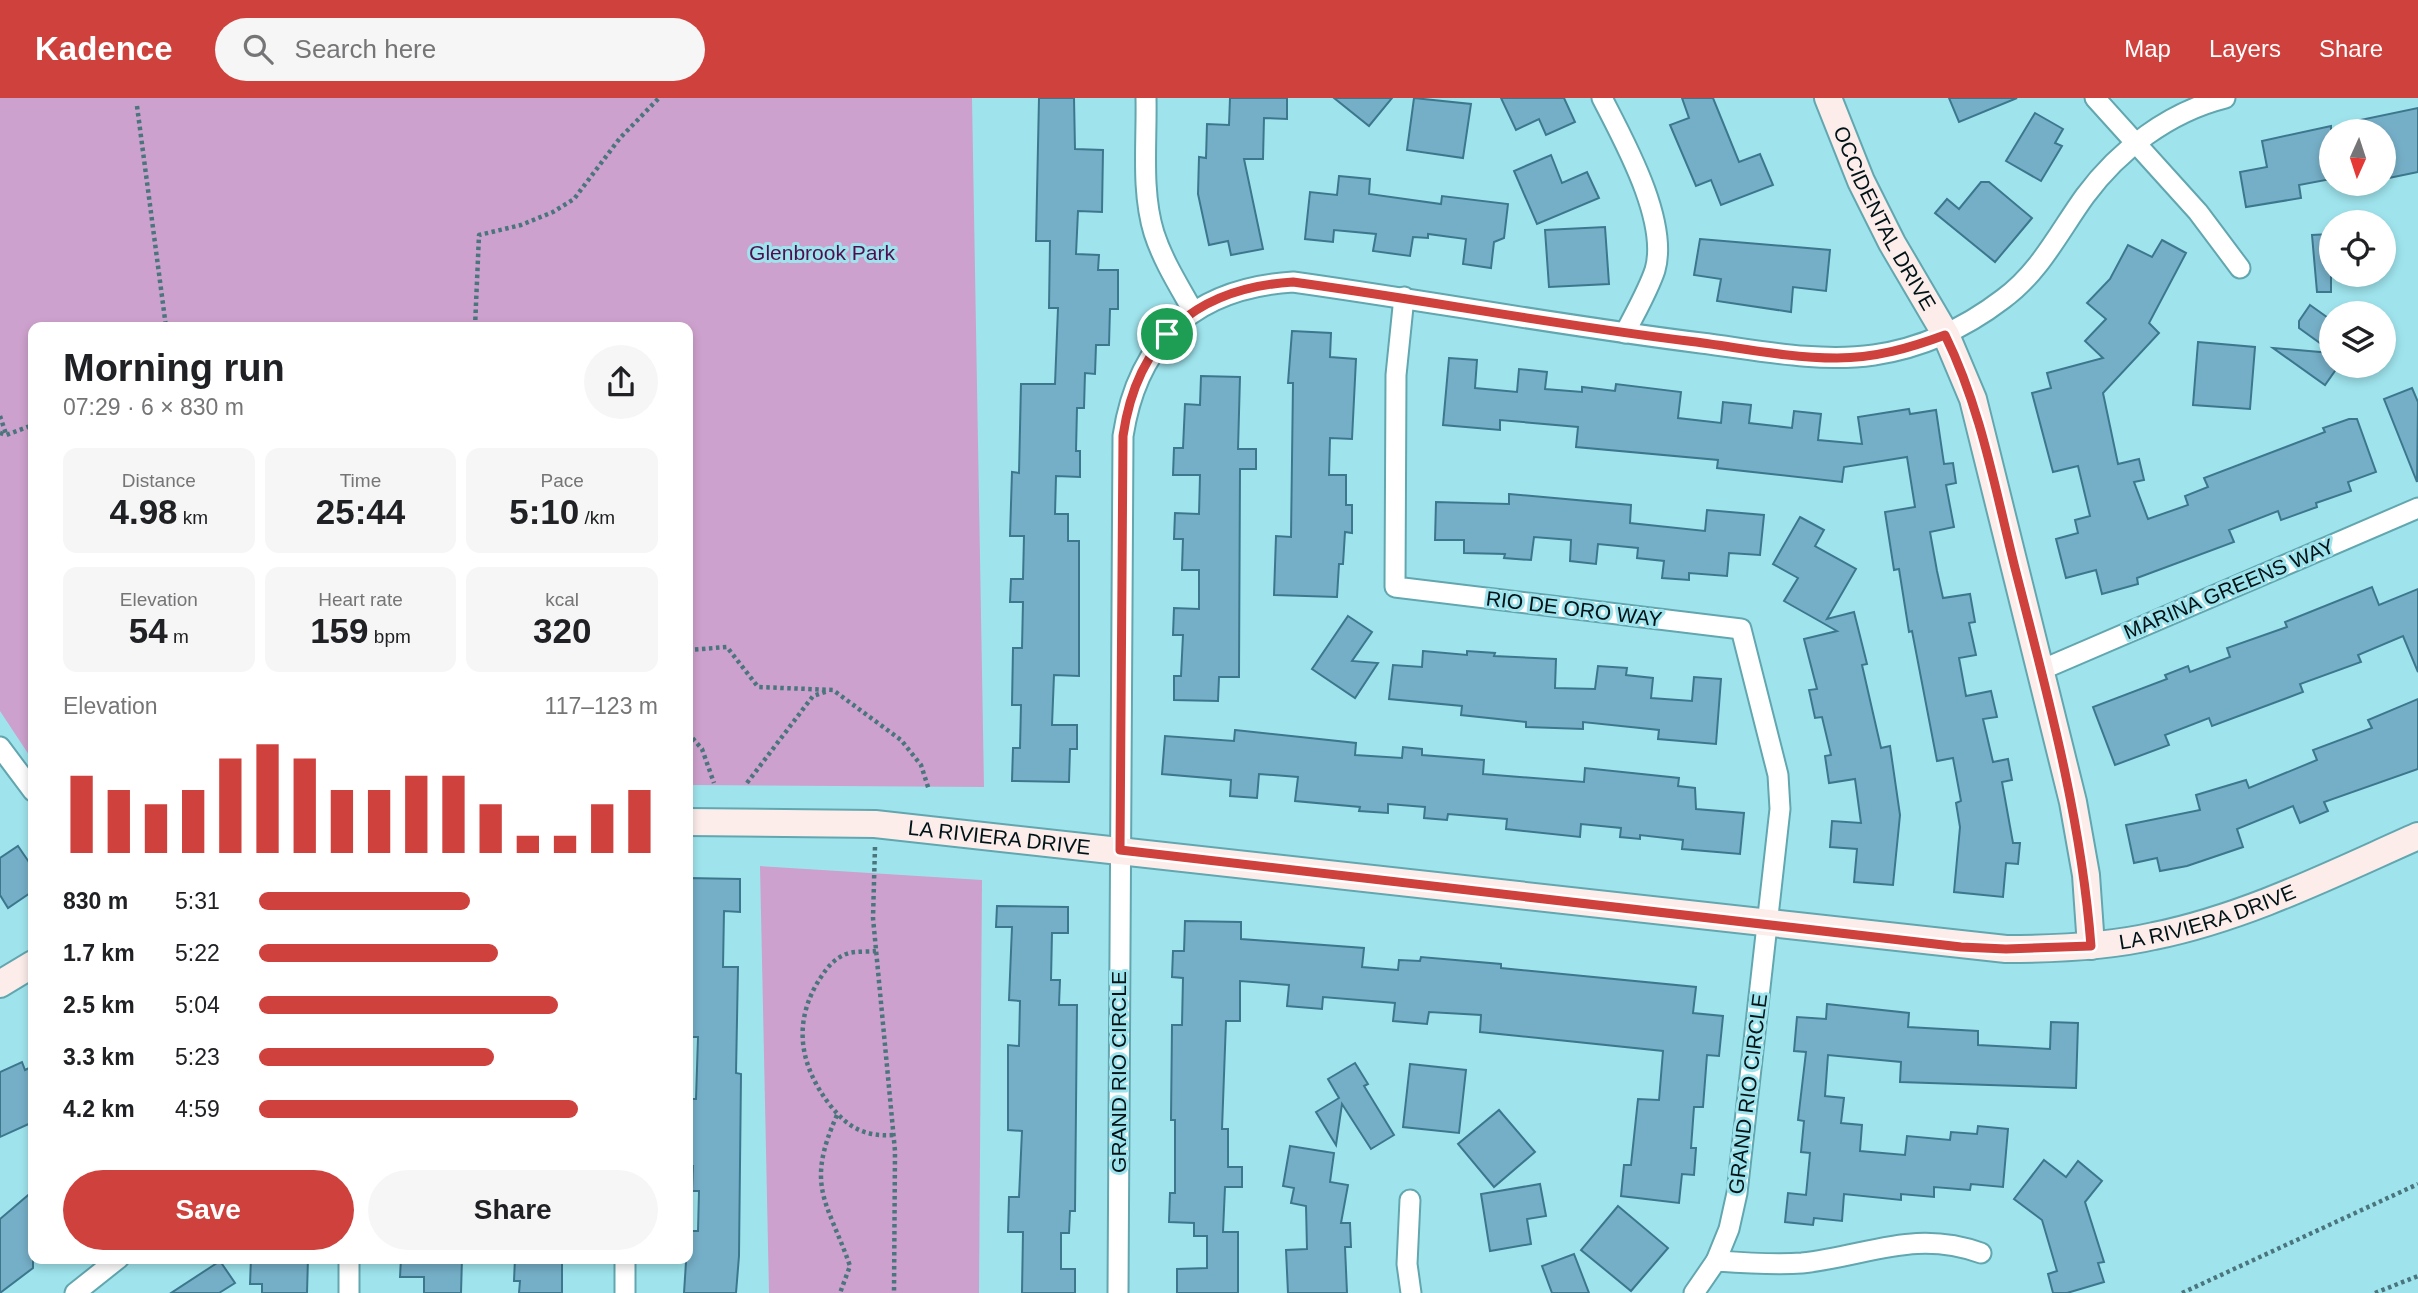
<!DOCTYPE html>
<meta charset="utf-8">
<style>
body{margin:0;font-family:Helvetica,sans-serif;background:#f6f6f6;color:#202124;height:100vh;display:flex;flex-direction:column;font-size:26px;white-space:nowrap}
*{box-sizing:border-box;margin:0}
p{font-size:23px;color:#757577}
.icon{flex:none;width:38px;height:38px;fill:none;stroke:currentColor;stroke-width:2;stroke-linecap:round;stroke-linejoin:round}
.map{position:relative;flex:1;overflow:hidden}
.panel{position:absolute;left:28px;top:224px;width:665px;height:942px;display:flex;flex-direction:column;background:#fff;border-radius:14px;box-shadow:0 4px 10px #0003}
.panel>*{flex:none}
.needle{width:46px;rotate:183deg}
.controls{position:absolute;left:2319px;top:21px;display:grid;gap:14px}
.controls a{display:grid;place-items:center;width:77px;height:77px;border-radius:50%;background:#fff;box-shadow:0 4px 10px #0003;font-size:35px}
.pin{position:absolute;display:grid;place-items:center;width:60px;height:60px;color:#fff;margin:-30px;border:4px solid #fff;border-radius:50%;box-shadow:0 2px 7px #0007}
.round{display:grid;place-items:center;flex:none;width:74px;height:74px;border-radius:37px;background:#f6f6f6}
.head{display:flex;align-items:center;justify-content:space-between;height:119px;padding:0 35px}
h1{font-size:38px;font-weight:800;line-height:52px}
.metrics{display:grid;grid-template-columns:repeat(3,1fr);gap:10px;height:119px;padding:7px 35px}
.metrics div{display:grid;align-content:center;border-radius:14px;background:#f6f6f6;text-align:center}
.metrics b{font-size:35px;font-weight:800}
.metrics small{font-size:19px;font-weight:400}
.metrics p{font-size:19px}
.chart{height:196px;padding:14px 35px}
.chart p{display:flex;justify-content:space-between}
.chart svg{width:100%;height:126px;margin-top:7px;stroke:#cf413d;stroke-width:6}
.action{display:flex;gap:14px;margin-top:auto;padding:14px 35px}
.action a{flex:1;height:80px;border-radius:42px;background:#cf413d;color:#fff;font-size:28px;font-weight:800;line-height:80px;text-align:center}
.action a+a{background:#f6f6f6;color:#202124}
ul{padding:0 35px;list-style:none;font-size:23px}
li{display:grid;grid-template-columns:112px 84px 1fr;align-items:center;height:52px}
li i{height:18px;border-radius:9px;background:#cf413d}
header{display:flex;align-items:center;gap:42px;box-sizing:border-box;height:98px;padding:0 35px;background:#cf413d;color:#fff}
header strong{font-size:33px}
nav{display:flex;gap:38px;margin-inline-start:auto;font-size:24px}
.search{width:490px;height:63px;background:#f6f6f6;display:flex;align-items:center;gap:18px;box-sizing:border-box;padding:0 24px;border-radius:38px;color:#757577;font-size:26px}
.map>svg:first-child{display:block}
</style>
<header>
<strong>Kadence</strong>
<div class="search"><svg class="icon" aria-label="search" viewBox="0 0 24 24"><circle cx="10" cy="10" r="6"/><path d="M15 15l6 6"/></svg>Search here</div>
<nav><a>Map</a><a>Layers</a><a>Share</a></nav>
</header>
<div class="map">
<svg width="2418" height="1195" viewBox="0 0 2418 1195">
<rect width="100%" height="100%" fill="#9fe4ed"/>
<!-- green -->
<g fill="#cda1cd">
<polygon points="0,0 972,0 984,689 688,687 688,229 33,229 33,663 0,613"/>
<polygon points="760,768 982,782 979,1195 769,1195"/>
</g>
<!-- building -->
<g fill="#75afc7" stroke="#3d778e" stroke-width="2">
<polygon points="1039,0 1074,0 1075,51 1103,52 1102,114 1078,113 1076,156 1099,157 1098,172 1118,172 1118,211 1110,211 1109,247 1096,247 1095,276 1085,275 1084,310 1077,310 1076,353 1080,353 1080,379 1056,378 1055,416 1068,416 1068,443 1079,443 1079,578 1054,577 1052,627 1077,627 1077,651 1070,651 1069,684 1012,683 1013,650 1020,650 1021,607 1012,607 1013,550 1022,550 1023,504 1010,504 1011,481 1023,481 1024,438 1010,438 1012,374 1019,375 1021,286 1055,286 1058,210 1049,210 1050,143 1036,143"/>
<polygon points="1230,0 1287,0 1287,21 1264,20 1263,61 1244,61 1263,151 1231,157 1228,143 1209,147 1198,96 1199,59 1206,60 1207,26 1229,27"/>
<polygon points="1334,0 1392,0 1369,28"/>
<polygon points="1414,0 1471,6 1463,60 1407,52"/>
<polygon points="1501,0 1564,0 1575,24 1546,37 1539,21 1516,32"/>
<polygon points="1682,0 1713,0 1739,64 1760,56 1773,87 1721,107 1711,82 1696,88 1670,27 1689,20"/>
<polygon points="1949,0 2017,0 1959,24"/>
<polygon points="2418,10 2418,74 2384,81 2384,33 2347,33 2346,25"/>
<polygon points="2035,15 2063,31 2055,45 2062,48 2041,83 2006,63"/>
<polygon points="2331,28 2331,81 2299,87 2301,100 2246,109 2240,74 2267,69 2262,43"/>
<polygon points="1551,57 1562,85 1587,74 1599,100 1537,126 1514,73"/>
<polygon points="1339,78 1370,81 1369,96 1441,106 1442,98 1508,106 1504,140 1494,144 1491,170 1463,166 1466,141 1428,136 1428,140 1413,139 1410,158 1373,153 1376,136 1334,132 1333,144 1305,141 1310,94 1337,97"/>
<polygon points="1981,84 1989,84 2032,120 1995,164 1935,115 1947,101 1959,111"/>
<polygon points="1605,129 1609,186 1549,189 1545,132"/>
<polygon points="2331,136 2331,194 2317,194 2312,137"/>
<polygon points="1700,141 1830,152 1826,193 1793,189 1791,214 1717,203 1721,181 1694,177"/>
<polygon points="2162,142 2186,155 2149,225 2159,235 2103,295 2118,366 2139,361 2144,382 2134,384 2148,421 2188,407 2185,398 2208,389 2204,380 2325,334 2323,330 2349,321 2357,321 2376,374 2348,384 2351,393 2316,405 2317,409 2281,422 2278,413 2229,432 2234,444 2137,480 2138,486 2102,496 2096,472 2066,480 2056,441 2078,435 2075,422 2090,418 2078,368 2053,374 2032,295 2051,290 2047,275 2103,260 2085,243 2106,221 2087,205 2110,181 2128,147 2152,159"/>
<polygon points="2310,207 2331,222 2331,253 2299,230 2299,223"/>
<polygon points="1292,233 1331,235 1330,259 1356,261 1352,341 1330,340 1329,377 1346,377 1346,407 1352,407 1352,435 1345,434 1343,466 1339,466 1337,499 1274,497 1276,438 1291,439 1293,285 1288,285"/>
<polygon points="2198,244 2255,249 2250,311 2193,307"/>
<polygon points="2273,250 2331,255 2331,268 2337,270 2325,287"/>
<polygon points="1449,260 1477,262 1475,290 1517,294 1519,271 1547,274 1545,291 1582,294 1582,289 1615,293 1616,286 1681,294 1678,320 1721,325 1723,304 1751,307 1749,325 1792,330 1794,313 1821,316 1818,342 1862,346 1858,319 1909,311 1910,316 1936,312 1944,366 1953,365 1956,385 1946,387 1954,429 1930,434 1937,473 1943,500 1970,496 1975,524 1969,525 1976,557 1959,560 1966,598 1991,593 1997,619 1983,621 1993,664 2008,661 2012,682 2002,684 2013,745 2020,745 2018,766 2006,765 2003,799 1954,794 1960,729 1956,705 1961,703 1953,660 1937,663 1912,533 1909,534 1899,471 1894,472 1885,414 1915,409 1907,359 1844,369 1842,384 1717,370 1718,362 1576,349 1578,329 1500,322 1500,332 1443,327"/>
<polygon points="1201,278 1240,279 1238,351 1256,351 1256,371 1240,371 1239,579 1219,579 1218,603 1174,602 1174,578 1181,578 1183,537 1173,537 1174,510 1199,511 1199,472 1182,472 1183,441 1174,441 1175,415 1199,416 1200,377 1173,377 1174,350 1183,350 1185,306 1200,307"/>
<polygon points="2412,290 2418,304 2417,384 2384,301"/>
<polygon points="1509,396 1631,407 1630,425 1705,433 1707,412 1764,417 1760,457 1729,455 1727,478 1689,475 1689,482 1662,480 1664,463 1637,460 1638,450 1598,446 1596,466 1570,463 1571,442 1534,439 1531,462 1504,460 1505,456 1464,455 1464,442 1435,442 1436,404 1509,406"/>
<polygon points="1800,419 1824,432 1815,448 1856,471 1827,521 1854,514 1867,566 1862,567 1881,650 1890,648 1900,717 1893,787 1854,784 1857,751 1830,749 1832,723 1861,725 1855,681 1829,685 1825,658 1831,657 1822,619 1815,620 1809,592 1817,591 1804,541 1837,533 1784,503 1798,480 1773,466"/>
<polygon points="2372,489 2379,507 2418,491 2418,574 2403,538 2358,557 2361,564 2300,586 2303,594 2212,628 2209,620 2165,637 2169,647 2115,667 2093,609 2167,581 2165,577 2188,568 2190,574 2230,559 2227,550 2287,529 2285,524"/>
<polygon points="1348,518 1372,534 1352,563 1378,565 1355,600 1312,571"/>
<polygon points="1423,553 1467,557 1467,553 1495,555 1494,558 1556,561 1555,590 1595,591 1598,568 1627,570 1626,577 1653,580 1651,600 1692,603 1694,579 1721,581 1716,646 1658,641 1659,632 1583,624 1583,631 1526,629 1526,624 1461,617 1462,608 1389,601 1393,567 1422,569"/>
<polygon points="2418,601 2418,671 2324,704 2328,713 2300,725 2293,708 2237,731 2243,749 2187,768 2160,773 2157,760 2134,765 2126,727 2200,712 2196,697 2246,682 2249,690 2317,662 2313,652 2372,630 2368,622"/>
<polygon points="1235,632 1356,645 1355,657 1402,660 1403,649 1422,651 1422,657 1484,662 1483,676 1584,684 1585,670 1679,680 1678,688 1695,690 1696,711 1744,715 1740,756 1682,751 1683,742 1640,737 1640,741 1620,739 1621,730 1581,726 1580,739 1506,731 1507,721 1448,716 1447,722 1424,720 1425,709 1388,706 1388,715 1359,713 1360,709 1295,703 1298,679 1259,676 1257,700 1230,698 1231,682 1162,676 1165,638 1234,643"/>
<polygon points="18,748 33,770 33,793 8,810 0,797 0,760"/>
<polygon points="688,780 740,781 740,814 724,813 723,869 738,869 736,975 741,976 739,1158 736,1195 684,1195 688,1133 698,1133 699,1093 692,1093 693,1068 688,1068 688,1001 696,1001 698,939 688,939"/>
<polygon points="997,808 1068,809 1068,835 1052,835 1051,882 1060,882 1059,907 1077,907 1075,1113 1070,1113 1069,1135 1061,1135 1061,1171 1075,1171 1075,1195 1022,1195 1023,1134 1008,1134 1009,1099 1019,1099 1022,1033 1008,1032 1008,947 1019,948 1020,903 1009,902 1012,829 996,829"/>
<polygon points="1185,823 1241,824 1241,841 1364,850 1362,869 1398,872 1399,862 1420,863 1421,859 1501,866 1501,870 1696,889 1693,915 1723,918 1719,958 1707,957 1703,1009 1694,1009 1691,1050 1696,1050 1694,1077 1682,1076 1679,1105 1621,1098 1624,1067 1631,1067 1638,1001 1659,1002 1663,953 1480,934 1481,917 1429,914 1427,926 1393,923 1395,905 1323,899 1322,911 1287,908 1289,887 1240,883 1240,923 1226,923 1222,1031 1228,1031 1228,1069 1242,1069 1242,1089 1225,1089 1223,1134 1238,1134 1238,1195 1177,1195 1177,1171 1207,1170 1207,1138 1194,1138 1194,1125 1169,1124 1170,1095 1175,1095 1175,1022 1171,1022 1172,927 1182,927 1183,880 1172,879 1173,853 1184,853"/>
<polygon points="1827,906 1909,915 1908,929 1978,933 1978,947 2050,951 2051,924 2078,925 2076,990 1900,984 1901,964 1828,957 1825,998 1844,1000 1841,1025 1862,1027 1860,1053 1905,1057 1907,1038 1950,1042 1951,1034 1977,1036 1978,1028 2008,1031 2003,1089 1971,1086 1970,1092 1934,1089 1934,1099 1901,1096 1901,1102 1844,1096 1842,1123 1814,1120 1813,1127 1785,1124 1788,1095 1806,1097 1810,1055 1801,1054 1804,1023 1798,1022 1806,954 1794,953 1797,919 1826,921"/>
<polygon points="22,964 25,972 33,968 33,1024 0,1039 0,974"/>
<polygon points="1355,965 1368,986 1364,988 1394,1037 1371,1051 1342,1006 1336,1047 1316,1014 1339,1000 1328,981"/>
<polygon points="1410,966 1466,972 1459,1035 1403,1029"/>
<polygon points="1499,1012 1535,1054 1494,1089 1458,1046"/>
<polygon points="1290,1048 1334,1055 1330,1084 1348,1087 1341,1125 1350,1125 1351,1149 1345,1149 1347,1195 1288,1195 1286,1152 1307,1151 1306,1108 1291,1105 1294,1090 1283,1088"/>
<polygon points="2044,1062 2066,1079 2078,1063 2102,1083 2085,1104 2104,1164 2098,1165 2104,1184 2067,1195 2053,1195 2048,1176 2057,1173 2042,1122 2014,1101"/>
<polygon points="1540,1086 1546,1118 1527,1121 1531,1146 1490,1153 1481,1096"/>
<polygon points="33,1093 33,1170 0,1195 0,1121"/>
<polygon points="1618,1108 1668,1150 1631,1193 1581,1152"/>
<polygon points="1574,1156 1589,1195 1552,1195 1542,1168"/>
<polygon points="251,1160 308,1160 307,1195 262,1195 262,1186 250,1186"/>
<polygon points="401,1160 462,1160 461,1195 424,1195 424,1179 400,1179"/>
<polygon points="515,1160 562,1160 562,1195 519,1195 520,1183 514,1183"/>
<polygon points="220,1163 235,1185 219,1195 171,1195"/>
</g>
<g fill="none" stroke-linecap="round" stroke-linejoin="round">
<!-- street casing -->
<g stroke="#62a6af" stroke-width="23">
<g id="street">
<path d="M1146 0C1147 44 1141 93 1154 135 1163 163 1179 188 1193 213"/>
<path d="M1602 0C1624 43 1669 123 1655 172 1648 193 1635 215 1625 235"/>
<polyline points="2095,0 2198,114 2240,170"/>
<polyline points="1404,199 1396,277 1395,489 1741,531 1778,677 1780,711 1737,1095 1729,1131 1716,1163"/>
<polyline points="2041,572 2418,410"/>
<polyline points="0,649 33,693"/>
<polyline points="1410,1102 1407,1166 1411,1195"/>
<polyline points="75,1195 119,1160"/>
<polyline points="349,1195 349,1160"/>
<polyline points="625,1195 625,1160"/>
<path d="M1118 1195 1123 338C1138 241 1196 190 1293 184 1429 203 1564 228 1701 245 1757 252 1817 265 1874 257 1922 250 1965 230 2003 201 2040 174 2059 134 2085 98 2119 52 2169 14 2225 0"/>
<path d="M1694 1195 1716 1163C1745 1165 1773 1167 1802 1165 1868 1158 1914 1131 1981 1155"/>
</g>
</g>
<!-- secondary casing -->
<g stroke="#62a6af" stroke-width="30">
<g id="secondary">
<path id="s1" d="M1828 0 1861 83 1892 145 1946 237 1973 301 2073 704 2086 777 2091 848"/>
<path id="s2" d="M688 724 875 726 2006 851C2055 851 2106 849 2154 838 2247 819 2332 776 2418 738"/>
<polyline points="0,886 33,866"/>
</g>
</g>
<!-- path -->
<g stroke="#4b757c" stroke-width="4.5" stroke-dasharray="3.5 3.5" stroke-linecap="butt">
<polyline points="137,8 166,229"/>
<polyline points="475,229 479,137 521,127 553,114 574,101 620,40 659,0"/>
<polyline points="0,318 6,336"/>
<polyline points="0,335 6,337 33,327"/>
<polyline points="688,552 727,549 758,589 833,592 901,642 921,667 929,692"/>
<polyline points="688,635 702,651 714,685"/>
<polyline points="747,685 813,598 828,593"/>
<polyline points="875,749 873,820 895,1053 894,1195"/>
<path d="M876 853C868 854 857 853 849 855 836 859 828 868 821 879 792 923 799 967 830 1007 848 1030 865 1039 894 1037"/>
<path d="M837 1017C805 1089 827 1102 850 1168L840 1195"/>
<polyline points="2182,1195 2418,1086"/>
<polyline points="2375,1195 2418,1178"/>
</g>
<!-- street -->
<use href="#street" stroke="#fff" stroke-width="19"/>
<!-- secondary -->
<use href="#secondary" stroke="#fcedeb" stroke-width="26"/>
</g>
<g fill="none" stroke-linecap="round" stroke-linejoin="round">
<!-- route casing -->
<g stroke="#fff" stroke-width="14">
<path id="route" d="M1293 184C1425 202 1556 227 1688 243 1737 249 1787 260 1837 260 1875 260 1910 250 1945 237 1981 310 1995 391 2015 470 2047 595 2081 718 2091 848L2006 851 1961 849 1120 752 1123 338C1137 241 1196 190 1293 184Z"/>
</g>
<!-- route -->
<use href="#route" stroke="#cf413d" stroke-width="9"/>
</g>
<g text-anchor="middle" stroke-width="6" stroke-linejoin="round" paint-order="stroke">
<!-- street labels -->
<g font-size="21" fill="#001418" stroke="#9fe4ed">
<text dy="7" stroke="none"><textPath href="#s1" startOffset="133">OCCIDENTAL DRIVE</textPath></text>
<text transform="translate(2229 491) rotate(-23)" y="7">MARINA GREENS WAY</text>
<text transform="translate(1574 511) rotate(7)" y="7">RIO DE ORO WAY</text>
<text dy="7" stroke="none"><textPath href="#s2" startOffset="312">LA RIVIERA DRIVE</textPath></text>
<text dy="7" stroke="none"><textPath href="#s2" startOffset="1530">LA RIVIERA DRIVE</textPath></text>
<text transform="translate(1119 974) rotate(-90)" y="7">GRAND RIO CIRCLE</text>
<text transform="translate(1748 996) rotate(-83)" y="7">GRAND RIO CIRCLE</text>
</g>
<!-- park labels -->
<g font-size="21" fill="#4e0f51" stroke="#9fe4ed">
<text x="822" y="162">Glenbrook Park</text>
</g>
</g>
</svg>
<div class="controls">
<a><svg class="needle" viewBox="-14 -14 28 28"><path d="M0-13l5 13h-10z" fill="#e53935"/><path d="M0 13l5-13h-10z" fill="#757577"/></svg></a>
<a><svg class="icon" aria-label="locate" viewBox="0 0 24 24"><circle cx="12" cy="12" r="6"/><path d="M12 2v4M12 18v4M2 12h4M18 12h4"/></svg></a>
<a><svg class="icon" aria-label="layers" viewBox="0 0 24 24"><path d="M12 4l9 5-9 5-9-5zM3 14l9 5 9-5"/></svg></a>
</div>
<div class="pin" style="left:1167px;top:236px;background:#1e9e55"><svg class="icon" aria-label="arrive" viewBox="0 0 24 24"><path d="M6 21V4h12l-3 4 3 4H6"/></svg></div>
<section class="panel">
<div class="head"><div><h1>Morning run</h1><p>07:29 · 6 × 830 m</p></div><a class="round"><svg class="icon" aria-label="share" viewBox="0 0 24 24"><path d="M12 15V3M7 8l5-5 5 5M5 13v7h14v-7"/></svg></a></div>
<div class="metrics">
<div><p>Distance</p><b>4.98<small> km</small></b></div>
<div><p>Time</p><b>25:44</b></div>
<div><p>Pace</p><b>5:10<small> /km</small></b></div>
</div>
<div class="metrics">
<div><p>Elevation</p><b>54<small> m</small></b></div>
<div><p>Heart rate</p><b>159<small> bpm</small></b></div>
<div><p>kcal</p><b>320</b></div>
</div>
<div class="chart"><p><span>Elevation</span>117–123 m</p>
<svg viewBox="0 0 160 44" preserveAspectRatio="none"><path d="M5 44V17M15 44V22M25 44V27M35 44V22M45 44V11M55 44V6M65 44V11M75 44V22M85 44V22M95 44V17M105 44V17M115 44V27M125 44V38M135 44V38M145 44V27M155 44V22"/></svg>
</div>
<ul>
<li><b>830 m</b>5:31<i style="width:53%"></i></li>
<li><b>1.7 km</b>5:22<i style="width:60%"></i></li>
<li><b>2.5 km</b>5:04<i style="width:75%"></i></li>
<li><b>3.3 km</b>5:23<i style="width:59%"></i></li>
<li><b>4.2 km</b>4:59<i style="width:80%"></i></li>
</ul>
<div class="action"><a>Save</a><a>Share</a></div>
</section>
</div>
